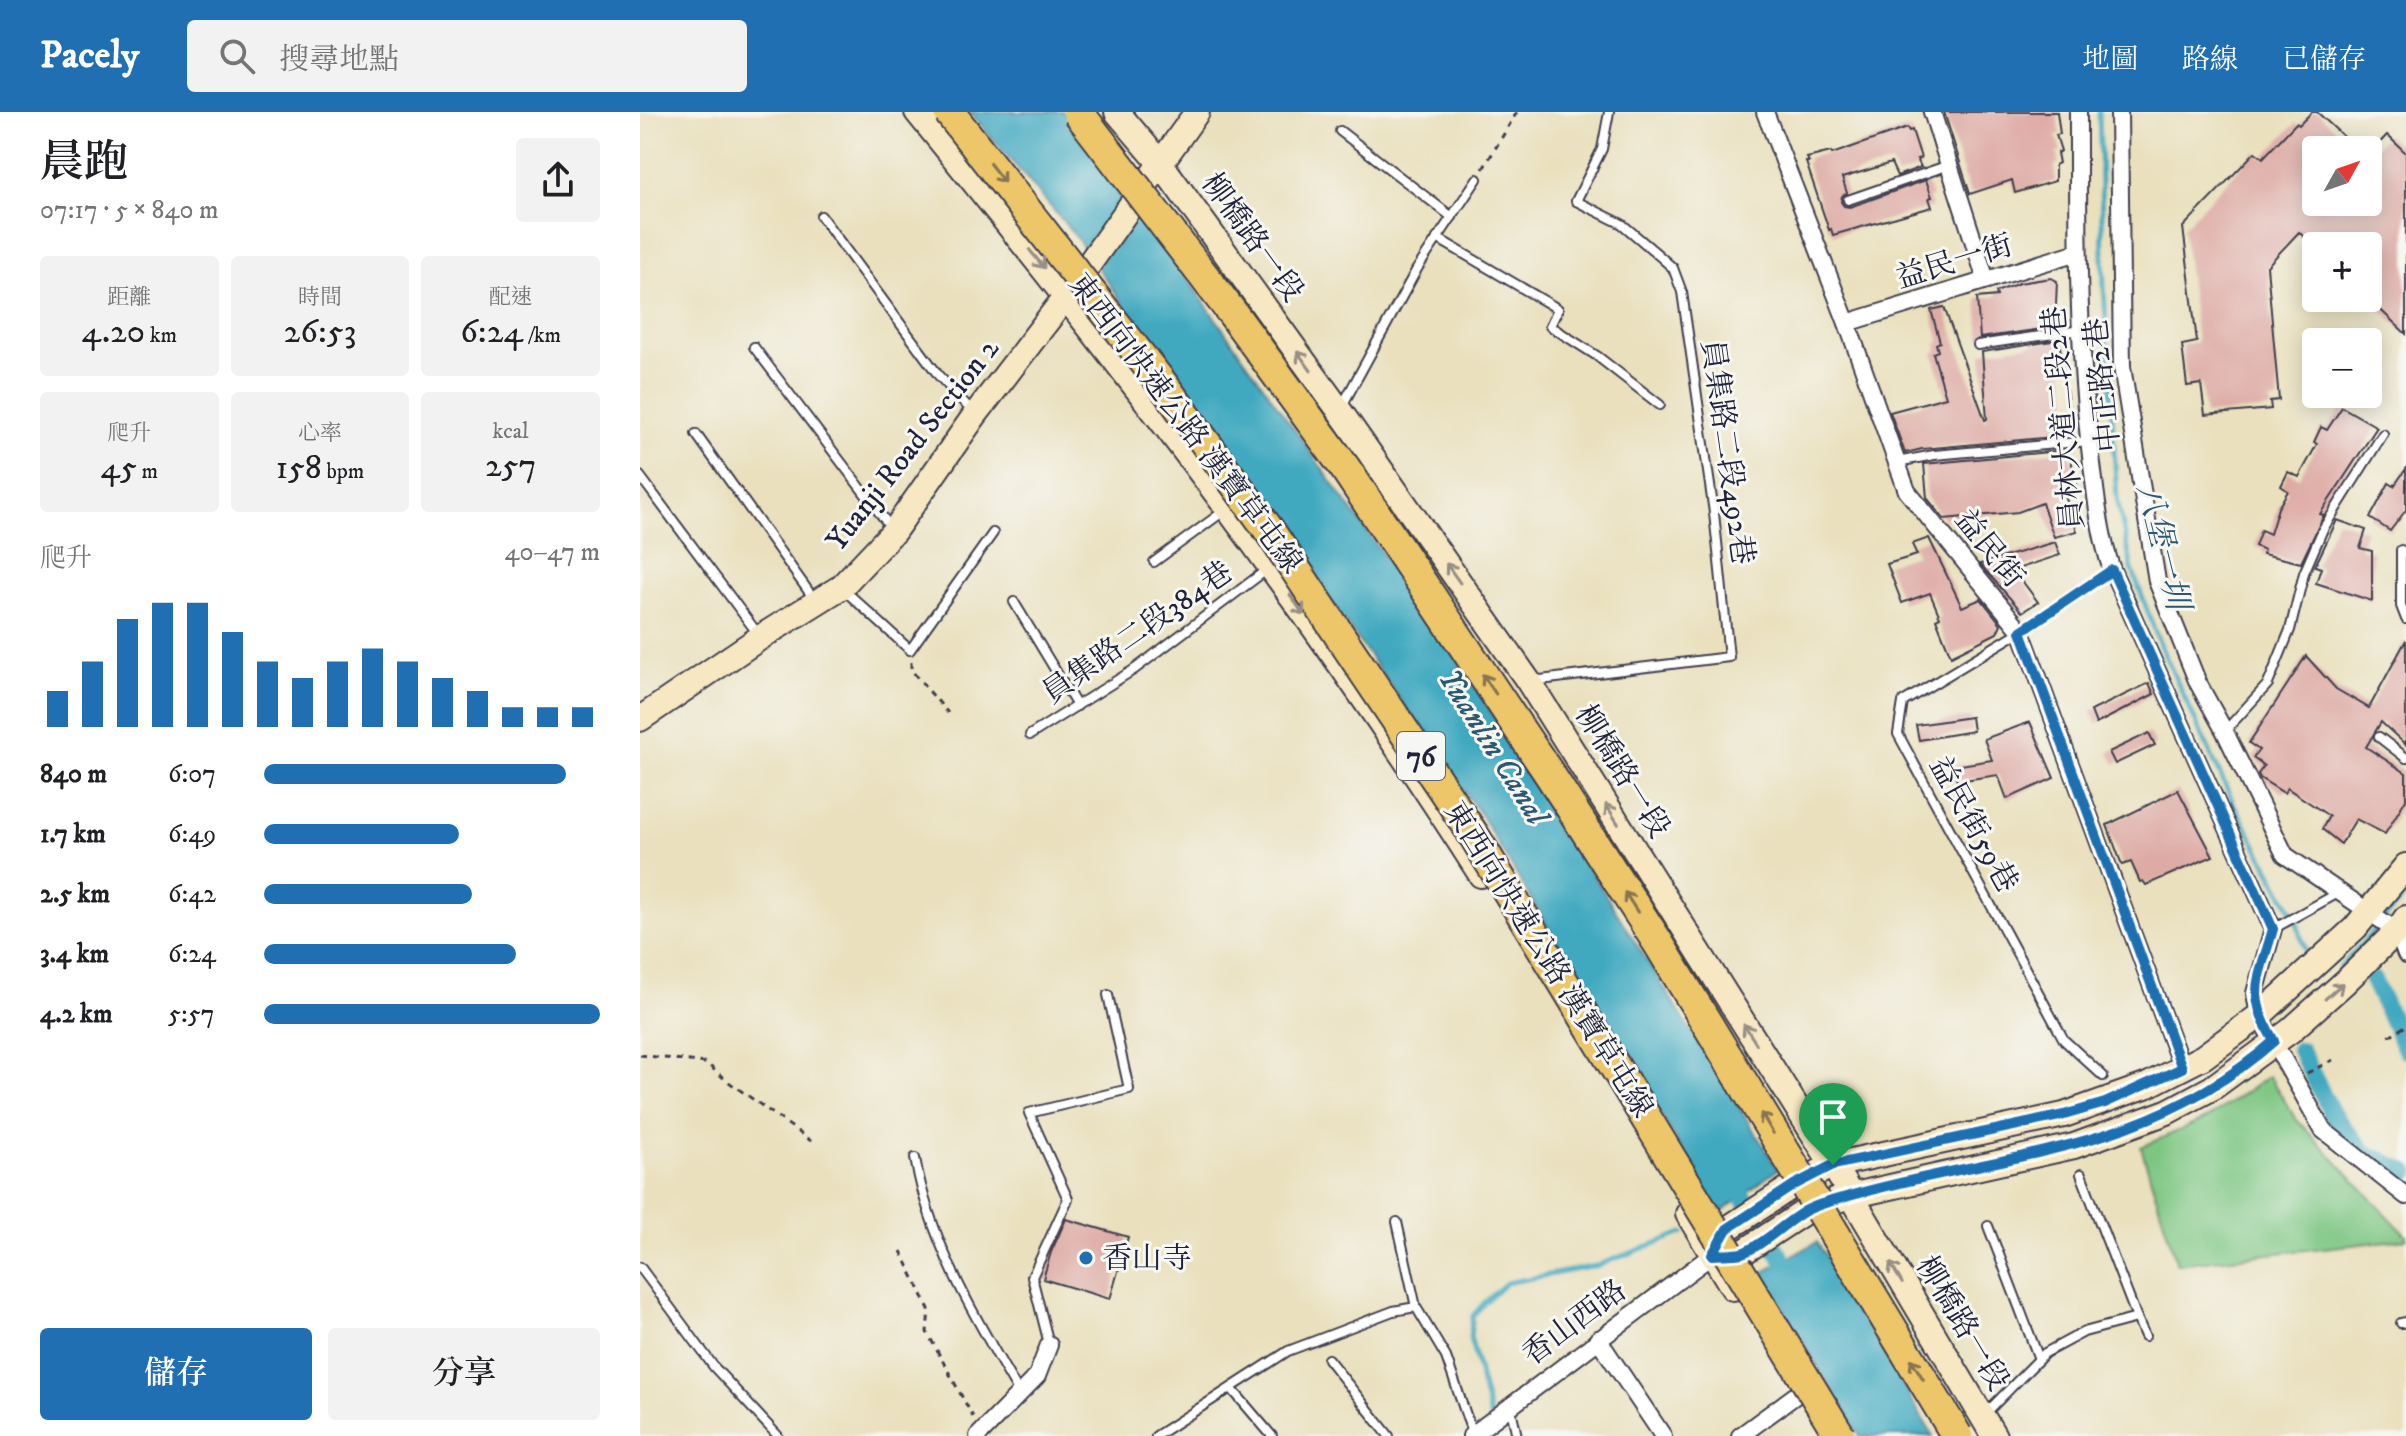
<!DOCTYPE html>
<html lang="zh-TW">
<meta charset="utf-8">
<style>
body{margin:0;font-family:"IM FELL DW Pica","Noto Serif TC",serif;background:#f2f2f2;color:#202124;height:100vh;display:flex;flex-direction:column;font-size:30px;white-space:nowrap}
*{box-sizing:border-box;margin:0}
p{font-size:26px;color:#757577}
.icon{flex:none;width:44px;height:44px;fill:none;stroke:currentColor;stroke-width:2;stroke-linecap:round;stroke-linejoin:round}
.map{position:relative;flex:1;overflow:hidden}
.drawer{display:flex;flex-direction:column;background:#fff;width:640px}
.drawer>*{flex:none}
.needle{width:52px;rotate:50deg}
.fabs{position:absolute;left:1662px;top:24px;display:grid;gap:16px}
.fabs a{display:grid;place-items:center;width:80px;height:80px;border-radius:8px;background:#fff;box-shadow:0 4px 20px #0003;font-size:40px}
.pin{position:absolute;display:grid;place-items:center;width:68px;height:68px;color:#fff;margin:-82px -34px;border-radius:50% 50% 50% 0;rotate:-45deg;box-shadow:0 0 8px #0007}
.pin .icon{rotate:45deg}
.round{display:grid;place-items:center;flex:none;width:84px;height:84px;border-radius:8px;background:#f2f2f2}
.summary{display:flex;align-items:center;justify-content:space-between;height:136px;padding:0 40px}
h1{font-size:44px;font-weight:600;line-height:60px}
.stats{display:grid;grid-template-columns:repeat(3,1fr);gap:12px;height:136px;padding:8px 40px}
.stats div{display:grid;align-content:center;border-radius:8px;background:#f2f2f2;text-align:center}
.stats b{font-size:34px;font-weight:600}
.stats small{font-size:22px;font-weight:400}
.stats p{font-size:22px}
.chart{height:224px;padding:16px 40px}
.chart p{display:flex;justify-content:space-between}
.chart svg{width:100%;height:144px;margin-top:8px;stroke:#1f6fb2;stroke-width:6}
.cta{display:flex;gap:16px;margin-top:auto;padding:16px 40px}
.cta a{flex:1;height:92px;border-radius:8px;background:#1f6fb2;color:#fff;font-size:32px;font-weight:600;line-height:92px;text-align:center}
.cta a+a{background:#f2f2f2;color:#202124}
ul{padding:0 40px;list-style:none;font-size:26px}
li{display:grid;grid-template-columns:128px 96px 1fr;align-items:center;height:60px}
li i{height:20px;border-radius:10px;background:#1f6fb2}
header{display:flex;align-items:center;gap:48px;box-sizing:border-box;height:112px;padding:0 40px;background:#1f6fb2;color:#fff}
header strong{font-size:38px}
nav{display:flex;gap:44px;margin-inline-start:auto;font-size:28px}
.search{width:560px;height:72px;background:#f2f2f2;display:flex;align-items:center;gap:20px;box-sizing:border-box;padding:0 28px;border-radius:8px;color:#757577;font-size:30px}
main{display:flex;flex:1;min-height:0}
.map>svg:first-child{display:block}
</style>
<header>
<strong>Pacely</strong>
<div class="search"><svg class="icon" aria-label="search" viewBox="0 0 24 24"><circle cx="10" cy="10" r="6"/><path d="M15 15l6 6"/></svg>搜尋地點</div>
<nav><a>地圖</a><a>路線</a><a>已儲存</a></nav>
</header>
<main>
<section class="drawer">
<div class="summary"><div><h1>晨跑</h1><p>07:17 · 5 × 840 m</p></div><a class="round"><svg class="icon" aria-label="share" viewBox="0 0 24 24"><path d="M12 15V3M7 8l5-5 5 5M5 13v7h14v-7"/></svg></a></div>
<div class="stats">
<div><p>距離</p><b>4.20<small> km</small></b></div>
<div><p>時間</p><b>26:53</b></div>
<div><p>配速</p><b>6:24<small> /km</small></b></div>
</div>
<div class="stats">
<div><p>爬升</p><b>45<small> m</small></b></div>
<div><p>心率</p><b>158<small> bpm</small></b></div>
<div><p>kcal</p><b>257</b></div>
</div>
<div class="chart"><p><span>爬升</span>40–47 m</p>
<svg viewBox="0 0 160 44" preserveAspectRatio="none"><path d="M5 44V33M15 44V24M25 44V11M35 44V6M45 44V6M55 44V15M65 44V24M75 44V29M85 44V24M95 44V20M105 44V24M115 44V29M125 44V33M135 44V38M145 44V38M155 44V38"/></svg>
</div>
<ul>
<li><b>840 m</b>6:07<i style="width:90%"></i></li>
<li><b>1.7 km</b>6:49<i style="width:58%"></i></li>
<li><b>2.5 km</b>6:42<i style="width:62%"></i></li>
<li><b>3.4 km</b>6:24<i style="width:75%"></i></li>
<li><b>4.2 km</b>5:57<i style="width:100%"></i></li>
</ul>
<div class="cta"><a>儲存</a><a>分享</a></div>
</section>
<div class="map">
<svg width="1766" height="1324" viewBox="0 0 1766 1324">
<rect width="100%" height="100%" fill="#f6f6f2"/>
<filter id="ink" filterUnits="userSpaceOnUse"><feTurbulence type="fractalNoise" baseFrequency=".0125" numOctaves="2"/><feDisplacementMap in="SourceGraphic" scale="16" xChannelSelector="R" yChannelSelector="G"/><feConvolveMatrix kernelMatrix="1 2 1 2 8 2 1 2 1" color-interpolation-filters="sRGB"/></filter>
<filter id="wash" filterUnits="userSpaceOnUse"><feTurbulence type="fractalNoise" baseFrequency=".006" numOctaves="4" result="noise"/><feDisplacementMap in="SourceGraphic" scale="32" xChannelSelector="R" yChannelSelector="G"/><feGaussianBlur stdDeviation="1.8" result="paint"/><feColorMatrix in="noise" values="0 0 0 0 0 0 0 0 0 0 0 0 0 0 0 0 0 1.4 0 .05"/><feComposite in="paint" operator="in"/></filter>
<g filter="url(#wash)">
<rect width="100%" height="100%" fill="#eae0bd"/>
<!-- green -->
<polygon fill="#7dc682" stroke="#50745e" stroke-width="2" points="1629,964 1656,1007 1766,1123 1766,1127 1537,1152 1501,1035 1568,1006"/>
<!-- water -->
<g fill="#40a9c0" stroke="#31667e" stroke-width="2">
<polygon points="330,0 424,0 453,34 814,542 1138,1057 1080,1101 840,702 434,122"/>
<polygon points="1177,1130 1293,1324 1220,1324 1122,1161"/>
</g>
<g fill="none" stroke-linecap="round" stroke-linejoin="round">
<!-- stream -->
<g stroke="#40a9c0" stroke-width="5">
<polyline points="1459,0 1464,177 1477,386 1492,457 1520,533 1595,694 1655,805 1668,847"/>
<polyline points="1700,856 1766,782"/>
<polyline points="850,1304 830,1224 833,1204 845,1190 866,1171 956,1154 1043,1121"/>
</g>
<!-- canal -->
<g stroke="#40a9c0" stroke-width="18">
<polyline points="1733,868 1766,938"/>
<polyline points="1660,938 1693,1003 1725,1041 1766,1060"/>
<polyline points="1091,1066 1156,1169"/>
</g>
</g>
<g id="blocks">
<!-- building -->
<g fill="#deaaa4">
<polygon points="1304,0 1417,0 1420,22 1416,23 1421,39 1417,41 1419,51 1415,53 1415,69 1375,81 1372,68 1330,82"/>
<polygon points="1672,0 1677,0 1718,38 1676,38 1676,90 1728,90 1728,43 1747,23 1766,41 1766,222 1728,186 1728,134 1673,134 1659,120 1627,154 1639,288 1630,289 1631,297 1565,303 1561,272 1547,274 1542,233 1557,230 1543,115 1615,40 1623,46 1656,11 1659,13"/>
<polygon points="1267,16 1269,19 1272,18 1281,46 1277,47 1281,55 1257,64 1251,51 1202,66 1207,81 1202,84 1201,90 1204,94 1210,95 1286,68 1292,85 1289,86 1292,95 1193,123 1191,117 1189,118 1166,50 1169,50 1167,46 1191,40 1192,42"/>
<polygon points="1411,166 1417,169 1415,215 1340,226 1337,186 1357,184 1356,180 1379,171"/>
<polygon points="1304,195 1345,308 1347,307 1342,240 1419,228 1432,318 1424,319 1425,324 1282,337 1265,341 1250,300 1306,285 1293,241 1298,239 1296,232 1300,230 1291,198"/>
<polygon points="1702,295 1737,315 1680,402 1684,403 1661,451 1623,442 1624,438 1615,434 1621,418 1630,422 1638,396 1648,379 1641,374 1648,360 1659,365 1677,332 1674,330 1681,315 1687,318"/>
<polygon points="1429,338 1438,380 1424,381 1437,419 1414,425 1402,391 1378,400 1304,407 1287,386 1284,352"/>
<polygon points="1766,357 1766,398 1750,419 1730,406 1749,371 1754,374"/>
<polygon points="1697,408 1726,418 1720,436 1732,439 1732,489 1676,471 1681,456 1675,454"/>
<polygon points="1289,426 1322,495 1341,487 1361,512 1357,521 1311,544 1296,507 1300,505 1290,481 1262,491 1247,452 1277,443 1272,432"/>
<polygon points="1415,430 1420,443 1374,458 1398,490 1382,500 1340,452"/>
<polygon points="1766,528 1766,633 1741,610 1726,635 1766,661 1766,687 1745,722 1716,707 1701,732 1682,717 1689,704 1647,676 1644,681 1620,666 1618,662 1624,654 1613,646 1619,638 1609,631 1666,544 1696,577 1729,596"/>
<polygon points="1509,571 1514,582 1456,612 1451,599"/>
<polygon points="1331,605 1333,619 1279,628 1276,613"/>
<polygon points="1390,610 1414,666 1367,687 1358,663 1317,669 1314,654 1352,648 1344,627"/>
<polygon points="1509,621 1515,633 1475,652 1469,640"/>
<polygon points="1538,678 1573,744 1506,773 1503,769 1500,770 1491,750 1482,753 1467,713"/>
<polygon points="426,1107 488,1125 470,1187 403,1167 411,1140"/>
</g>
</g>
</g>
<g filter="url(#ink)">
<use href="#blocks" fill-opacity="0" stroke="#403e4e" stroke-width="2"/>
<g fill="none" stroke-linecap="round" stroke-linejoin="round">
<!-- lane casing -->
<g stroke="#403e4e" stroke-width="12">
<g id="lane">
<polyline points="700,19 812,105"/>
<polyline points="1208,88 1309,53"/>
<polyline points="181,104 299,264 332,299"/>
<polyline points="797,126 918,197 910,214 957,244 1020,293"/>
<polyline points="1338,233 1441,218"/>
<polyline points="114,235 251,416"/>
<polyline points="702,294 777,157 837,67"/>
<polyline points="56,322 174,487"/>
<polyline points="1257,350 1294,343 1449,329"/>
<polyline points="0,364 118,522"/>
<polyline points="1761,438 1761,494 1766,507"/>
<polyline points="514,450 584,399"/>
<polyline points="202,476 270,538 353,421"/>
<polyline points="374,490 437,594"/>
<polyline points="892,569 1089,545 1074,401 1042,180 1033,156 1015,140 982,112 936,89 962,37 969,0"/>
<polyline points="1585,619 1628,572 1650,518 1664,461 1683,417 1743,322"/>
<polyline points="390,623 495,557 629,456"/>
<polyline points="1739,625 1766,646"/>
<polyline points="1633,817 1700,780"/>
<polyline points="1463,964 1424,928 1258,622 1263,590 1381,519 1472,458"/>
<path d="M275 1046C290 1131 336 1207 379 1281"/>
<polyline points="757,1110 776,1195 806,1245 833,1323"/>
<polyline points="1348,1114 1399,1247"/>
<polyline points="0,1155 74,1255 138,1324"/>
<polyline points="1497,1206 1505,1224"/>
<polyline points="1761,1211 1766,1210"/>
<polyline points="409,1232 392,1165 428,1087 389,1001 489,977 468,883"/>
<polyline points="688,1247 749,1324"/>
<polyline points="591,1276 632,1324"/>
<polyline points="870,1293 877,1324"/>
<polyline points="1346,1301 1405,1241 1444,1220 1497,1206 1441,1062"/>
<polyline points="516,1324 648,1239 753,1199 776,1195"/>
</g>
</g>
<!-- street casing -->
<g stroke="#403e4e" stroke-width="20">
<g id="street">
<polyline points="1125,0 1207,211 1267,379 1381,519 1542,956"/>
<polyline points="1292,0 1346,168"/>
<path d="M1438 0C1438 115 1437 230 1451 344 1456 383 1459 421 1472 458L1633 817 1615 881 1619 904 1683 1018 1766 1084"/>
<polyline points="1479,0 1482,255 1517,469 1558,571 1585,620 1645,743 1757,819 1766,843"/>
<polyline points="1207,211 1438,140"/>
<polyline points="958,1227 1023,1324"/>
<polyline points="338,1324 397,1264 409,1233"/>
<polyline points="831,1324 1072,1143"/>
<polyline points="1100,1324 1160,1280"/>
</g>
</g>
<!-- secondary casing -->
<g stroke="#403e4e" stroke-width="28">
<g id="secondary">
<path d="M277 0C477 245 671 496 841 763"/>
<polyline points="477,0 521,52 699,298 889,570 1193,1053 1354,1324"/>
<polyline points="0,607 121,525 201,475 254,419 335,303 427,183 557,0"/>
<polyline points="1048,1102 1093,1176"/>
<polyline points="1073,1141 1087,1117 1154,1073 1193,1053 1424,1003 1508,973 1563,945 1619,904 1715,816 1766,754"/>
<polyline points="1074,1143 1102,1141 1169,1097 1210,1084 1434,1034 1527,1000 1572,976 1650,919 1705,870 1757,819 1766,806"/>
</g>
</g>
<!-- path -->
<g stroke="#403e4e" stroke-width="3" stroke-dasharray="6 6" stroke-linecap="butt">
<polyline points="843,57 877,0"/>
<polyline points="271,550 271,558 308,601"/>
<polyline points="1749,924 1766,914"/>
<polyline points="0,943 66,951 86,968 171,1029"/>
<polyline points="1667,961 1693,948"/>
<polyline points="261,1139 289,1197 287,1220 333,1305"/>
</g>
<!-- lane -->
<use href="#lane" stroke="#fff" stroke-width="8"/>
<!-- street -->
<use href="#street" stroke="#fff" stroke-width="16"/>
<!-- secondary -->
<use href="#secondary" stroke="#f7e8c3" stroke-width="24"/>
<!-- highway-bridge casing -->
<g stroke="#403e4e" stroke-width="34" stroke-linecap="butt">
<g id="highway-bridge">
<polyline points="309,0 524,274 629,418 833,722 1200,1324"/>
<polyline points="438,0 593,202 705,356 910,663 1017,829 1317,1324"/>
</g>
</g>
<!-- highway-bridge -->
<use href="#highway-bridge" stroke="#ecc669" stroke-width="30"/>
</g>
<!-- one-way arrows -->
<defs><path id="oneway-shaft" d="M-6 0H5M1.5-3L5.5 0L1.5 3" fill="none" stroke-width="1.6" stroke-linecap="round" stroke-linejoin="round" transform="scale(2)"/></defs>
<g stroke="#877452">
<use href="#oneway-shaft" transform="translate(357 61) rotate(52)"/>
<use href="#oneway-shaft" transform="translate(849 572) rotate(-124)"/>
<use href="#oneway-shaft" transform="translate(991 790) rotate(-123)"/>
<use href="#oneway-shaft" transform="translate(1127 1011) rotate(-121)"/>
<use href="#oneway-shaft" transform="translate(1277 1257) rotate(-121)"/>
</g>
<g stroke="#978f86">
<use href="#oneway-shaft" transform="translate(397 147) rotate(51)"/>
<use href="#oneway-shaft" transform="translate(664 249) rotate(-126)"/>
<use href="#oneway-shaft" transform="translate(813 461) rotate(-125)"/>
<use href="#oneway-shaft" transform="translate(657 493) rotate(55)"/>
<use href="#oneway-shaft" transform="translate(972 702) rotate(-122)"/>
<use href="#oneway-shaft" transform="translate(1694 879) rotate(-42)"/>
<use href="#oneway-shaft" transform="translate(1110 922) rotate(-122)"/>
<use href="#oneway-shaft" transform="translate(1256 1161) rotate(-121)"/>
</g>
</g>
<g fill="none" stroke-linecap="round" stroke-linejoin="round" filter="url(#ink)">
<!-- route casing -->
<g stroke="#fff" stroke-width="16">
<path id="route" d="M1472 458 1633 817C1619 868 1605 880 1634 929 1506 1042 1364 1040 1209 1084 1196 1088 1181 1091 1169 1097 1148 1107 1123 1134 1102 1141 1093 1143 1081 1142 1072 1143L1087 1117 1154 1073 1193 1053 1424 1003 1465 991 1542 956 1381 519Z"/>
</g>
<!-- route -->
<use href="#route" stroke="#1f6fb2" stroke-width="10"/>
</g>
<!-- markers -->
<circle fill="#1f6fb2" stroke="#f6f6f2" stroke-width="3" cx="446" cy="1146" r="8"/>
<g text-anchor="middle" stroke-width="6" stroke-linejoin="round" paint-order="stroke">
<!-- shield labels -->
<rect fill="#f6f6f2" stroke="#626272" stroke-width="2" x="757" y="620" width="48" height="48" rx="6"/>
<g font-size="28" font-weight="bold" fill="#22223b">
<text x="781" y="654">76</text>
</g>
<!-- street labels -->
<g font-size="30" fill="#22223b" stroke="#f6f6f2">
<text transform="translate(613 125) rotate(54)" y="10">柳橋路一段</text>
<text transform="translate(1314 149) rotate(-17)" y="10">益民一街</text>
<text transform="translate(1462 273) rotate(-96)" y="10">中正路2巷</text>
<text transform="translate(1423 306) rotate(-95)" y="10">員林大道二段2巷</text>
<text transform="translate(546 311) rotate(53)" y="10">東西向快速公路 漢寶草屯線</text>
<text transform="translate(272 332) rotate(-52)" y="10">Yuanji Road Section 2</text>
<text transform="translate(1088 340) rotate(82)" y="10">員集路二段492巷</text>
<text transform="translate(1350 436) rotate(51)" y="10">益民街</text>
<text transform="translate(497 520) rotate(-35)" y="10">員集路二段384巷</text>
<text transform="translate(983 659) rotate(58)" y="10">柳橋路一段</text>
<text transform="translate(1334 712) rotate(61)" y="10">益民街59巷</text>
<text transform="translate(909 847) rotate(58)" y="10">東西向快速公路 漢寶草屯線</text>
<text transform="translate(934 1210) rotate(-37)" y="10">香山西路</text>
<text transform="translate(1323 1211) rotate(59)" y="10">柳橋路一段</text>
</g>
<!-- poi labels -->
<g font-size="30" fill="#22223b" stroke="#f6f6f2" text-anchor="start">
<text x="462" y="1156">香山寺</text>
</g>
<!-- water labels -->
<g font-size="32" font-style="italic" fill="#2e5870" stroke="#f6f6f2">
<text transform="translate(1524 434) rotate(76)" y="11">八堡一圳</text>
<text transform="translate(854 634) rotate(58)" y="11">Yuanlin Canal</text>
</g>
</g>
</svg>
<div class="fabs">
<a><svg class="needle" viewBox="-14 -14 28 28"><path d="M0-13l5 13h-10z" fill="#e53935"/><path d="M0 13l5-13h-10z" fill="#757577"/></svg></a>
<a>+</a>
<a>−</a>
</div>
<div class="pin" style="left:1193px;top:1053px;background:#1e9e55"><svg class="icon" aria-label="arrive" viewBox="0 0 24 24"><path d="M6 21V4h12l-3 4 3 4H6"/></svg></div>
</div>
</main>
